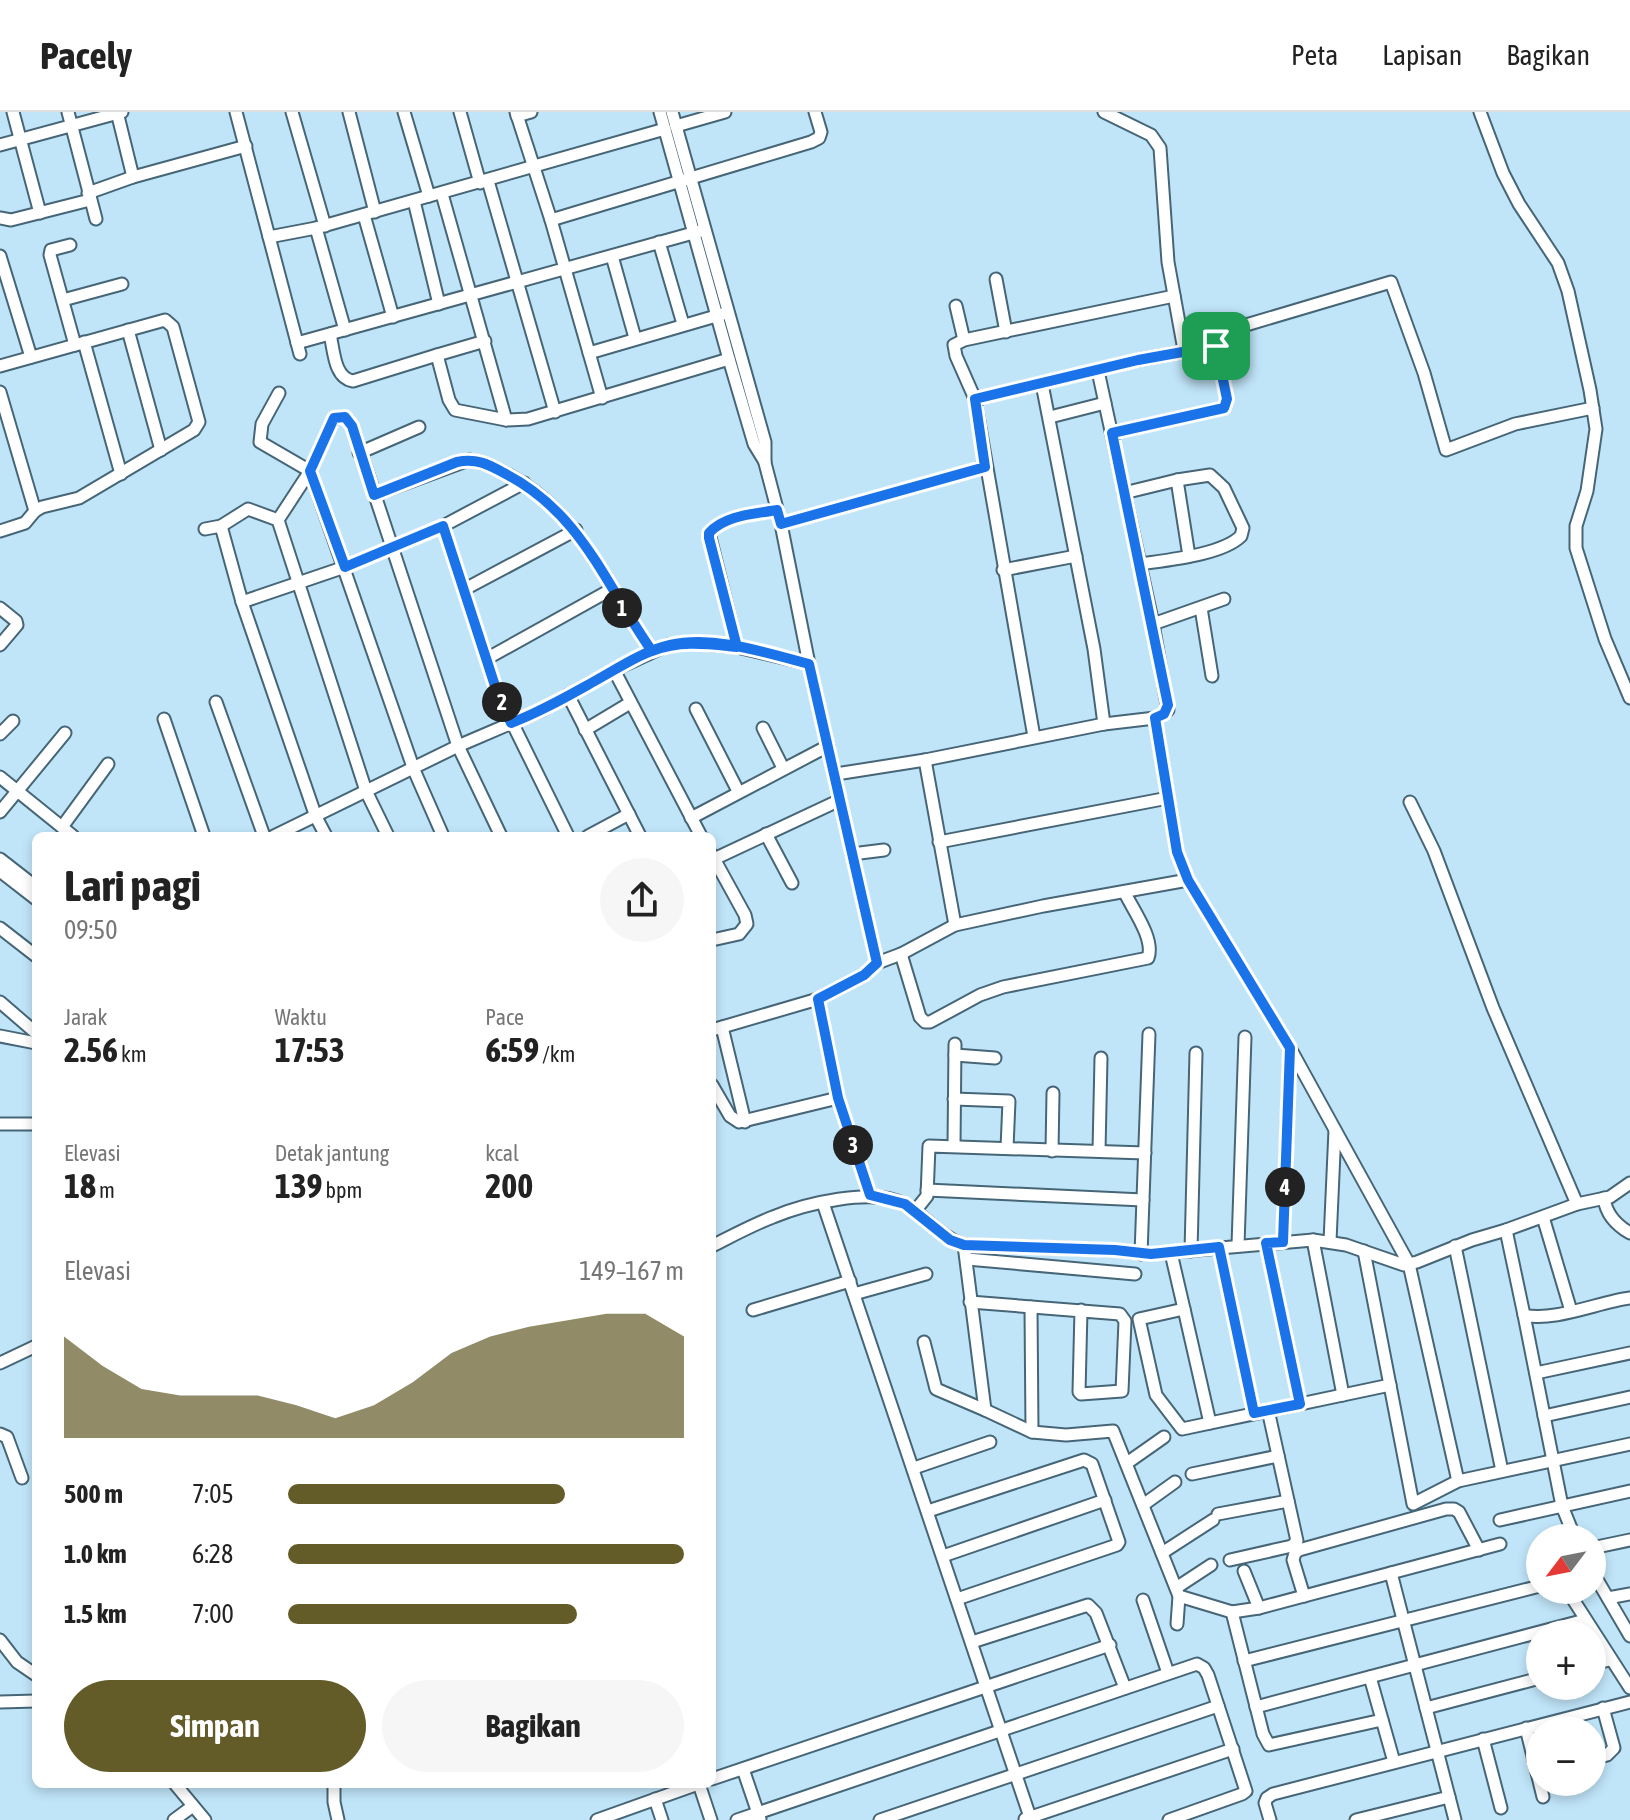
<!DOCTYPE html>
<html lang="id">
<meta charset="utf-8">
<style>
body{margin:0;font-family:"Asap Condensed",sans-serif;background:#f6f6f6;color:#222;height:100vh;display:flex;flex-direction:column;font-size:30px;white-space:nowrap}
*{box-sizing:border-box;margin:0}
p{font-size:26px;color:#767676}
.icon{flex:none;width:44px;height:44px;fill:none;stroke:currentColor;stroke-width:2;stroke-linecap:round;stroke-linejoin:round}
.map{position:relative;flex:1;overflow:hidden}
.sheet{position:absolute;left:32px;top:720px;width:684px;height:956px;display:flex;flex-direction:column;background:#fff;border-radius:12px;box-shadow:0 4px 12px #0003}
.sheet>*{flex:none}
.needle{width:52px;rotate:238deg}
.tools{position:absolute;left:1526px;top:1412px;display:grid;gap:16px}
.tools a{display:grid;place-items:center;width:80px;height:80px;border-radius:50%;background:#fff;box-shadow:0 4px 12px #0003;font-size:40px}
.pin{position:absolute;display:grid;place-items:center;width:68px;height:68px;color:#fff;margin:-34px;border-radius:16px;box-shadow:0 4px 12px #0006}
.km{position:absolute;width:40px;height:40px;margin:-20px;border-radius:50%;background:#222;color:#fff;font-size:22px;line-height:40px;text-align:center}
.round{display:grid;place-items:center;flex:none;width:84px;height:84px;border-radius:42px;background:#f6f6f6}
.overview{display:flex;align-items:center;justify-content:space-between;height:136px;padding:0 32px}
h1{font-size:44px;font-weight:700;line-height:60px}
.figures{display:grid;grid-template-columns:repeat(3,1fr);gap:12px;height:136px;padding:8px 32px}
.figures div{display:grid;align-content:center}
.figures b{font-size:34px;font-weight:700}
.figures small{font-size:22px;font-weight:400}
.figures p{font-size:22px}
.chart{height:224px;padding:16px 32px}
.chart p{display:flex;justify-content:space-between}
.chart svg{width:100%;height:144px;margin-top:8px;fill:#635b28;opacity:.7}
.button{display:flex;gap:16px;margin-top:auto;padding:16px 32px}
.button a{flex:1;height:92px;border-radius:48px;background:#635b28;color:#fff;font-size:32px;font-weight:700;line-height:92px;text-align:center}
.button a+a{background:#f6f6f6;color:#222}
ul{padding:0 32px;list-style:none;font-size:26px}
li{display:grid;grid-template-columns:128px 96px 1fr;align-items:center;height:60px}
li i{height:20px;border-radius:10px;background:#635b28}
header{display:flex;align-items:center;gap:48px;box-sizing:border-box;height:112px;padding:0 40px;background:#fff;border-bottom:2px solid #e0e0e0}
header strong{font-size:38px}
nav{display:flex;gap:44px;margin-inline-start:auto;font-size:28px}
.map>svg:first-child{display:block}
</style>
<header>
<strong>Pacely</strong>
<nav><a>Peta</a><a>Lapisan</a><a>Bagikan</a></nav>
</header>
<div class="map">
<svg width="1630" height="1708" viewBox="0 0 1630 1708">
<rect width="100%" height="100%" fill="#c0e5f9"/>
<g fill="none" stroke-linecap="round" stroke-linejoin="round">
<!-- minor casing -->
<g stroke="#466677" stroke-width="15">
<g id="minor">
<polyline points="13,0 40,101"/>
<polyline points="68,0 96,107"/>
<polyline points="117,0 133,65"/>
<polyline points="236,0 300,242"/>
<polyline points="292,0 325,114"/>
<polyline points="349,0 375,100"/>
<polyline points="404,0 429,84"/>
<polyline points="460,0 480,71"/>
<polyline points="516,0 551,108 602,286"/>
<polyline points="660,0 729,247 754,332 765,350"/>
<polyline points="672,0 765,330 765,351 781,412 809,552 877,851"/>
<polyline points="1104,0 1151,23 1160,36 1168,150 1184,238"/>
<polyline points="1480,0 1503,61 1519,92 1558,151 1568,179 1590,278 1596,317 1587,379 1576,414 1576,436 1605,527 1630,586"/>
<polyline points="517,4 531,0"/>
<polyline points="676,14 725,0"/>
<polyline points="0,33 122,0"/>
<polyline points="488,69 555,300"/>
<polyline points="88,81 133,65 246,34"/>
<polyline points="442,82 506,308"/>
<polyline points="414,89 439,192"/>
<polyline points="364,103 393,205"/>
<polyline points="0,106 11,108 90,88"/>
<polyline points="551,108 811,30 819,26 821,20 815,0"/>
<polyline points="316,116 345,218"/>
<polyline points="269,125 316,116 665,17"/>
<polyline points="659,130 683,212"/>
<polyline points="70,133 51,138 50,143 75,233"/>
<polyline points="0,144 31,245"/>
<polyline points="612,144 635,226"/>
<polyline points="996,167 1006,220"/>
<polyline points="63,188 122,172"/>
<polyline points="956,194 964,228"/>
<polyline points="128,218 161,338"/>
<path d="M330 222C334 239 334 266 353 269L437 243 449 288 455 298 506 308 528 307 729 247"/>
<polyline points="84,230 121,362"/>
<polyline points="297,231 704,118"/>
<polyline points="589,241 723,202"/>
<polyline points="437,243 485,229"/>
<polyline points="0,254 165,208 173,215 199,310 194,318 79,386 42,395 35,399 25,411 0,419"/>
<polyline points="1042,272 1094,537 1104,612"/>
<polyline points="0,280 35,399"/>
<polyline points="279,281 262,312 260,330 310,359 414,658 443,724"/>
<polyline points="975,287 1138,248 1216,234 1246,213 1391,170 1424,261 1446,338 1515,312 1593,296"/>
<polyline points="1050,305 1105,291"/>
<polyline points="1112,321 1224,296 1227,287 1216,234"/>
<polyline points="359,341 419,315"/>
<polyline points="1177,368 1189,444"/>
<path d="M1124 381 1177 368 1210 363 1224 376 1243 416 1241 424C1222 443 1167 448 1140 452"/>
<path d="M374 383 469 348C484 350 495 356 509 363 580 400 608 477 652 539"/>
<polyline points="278,408 310,359 334,306 345,305 352,314 458,634 501,724"/>
<polyline points="781,412 985,355"/>
<polyline points="221,414 242,490 316,705 326,724"/>
<polyline points="443,414 497,580 568,724"/>
<polyline points="205,417 221,414 248,397 278,408 366,679 388,724"/>
<polyline points="1003,458 1076,444"/>
<polyline points="465,477 576,418"/>
<polyline points="242,490 345,455 443,414 524,371"/>
<polyline points="0,496 16,509 17,513 0,533"/>
<polyline points="1201,496 1212,564"/>
<polyline points="1153,512 1224,487"/>
<path d="M737 535 709 421C725 403 756 402 777 398"/>
<polyline points="488,546 612,477"/>
<polyline points="614,558 701,724"/>
<polyline points="568,583 640,724"/>
<polyline points="216,590 264,724"/>
<polyline points="696,597 738,679"/>
<polyline points="1155,606 1177,740 1188,768 1290,936 1409,1152 1458,1369"/>
<polyline points="164,607 204,724"/>
<polyline points="763,616 783,656"/>
<polyline points="585,618 630,591"/>
<polyline points="0,622 13,609"/>
<polyline points="1034,625 975,287 956,244 954,233 964,228 1174,184"/>
<polyline points="925,648 955,813"/>
<polyline points="836,662 925,648 1104,612 1155,606 1164,602 1168,598 1153,512 1098,259"/>
<polyline points="0,665 73,724"/>
<polyline points="1410,690 1434,739 1493,896 1577,1092"/>
<polyline points="0,700 65,621"/>
<polyline points="691,706 828,634"/>
<polyline points="62,715 108,652"/>
<polyline points="766,722 792,771"/>
<polyline points="274,724 458,634 542,598 614,558 668,533 692,531 737,535 809,552"/>
<polyline points="588,724 629,702"/>
<polyline points="939,730 1168,686"/>
<polyline points="852,742 884,738"/>
<polyline points="712,743 745,803 747,812 739,822 712,828"/>
<polyline points="0,747 36,775"/>
<polyline points="714,747 840,688"/>
<polyline points="0,759 36,787"/>
<polyline points="0,816 36,844"/>
<path d="M901 842 920 905 925 910H930L980 883 1003 875 1148 846C1155 827 1133 798 1125 781"/>
<polyline points="818,887 838,986 870,1083"/>
<polyline points="0,890 36,921"/>
<polyline points="722,915 745,1010"/>
<polyline points="712,918 818,887 864,863 877,851 901,842 955,813 1043,794 1188,768"/>
<polyline points="0,924 36,931"/>
<polyline points="955,943 995,946"/>
<polyline points="712,973 730,1004 739,1010 838,986"/>
<polyline points="954,987 1009,989 1007,1036"/>
<polyline points="0,1012 36,1012"/>
<polyline points="954,1034 955,932"/>
<polyline points="1052,1039 1053,981"/>
<polyline points="1099,1039 1101,946"/>
<polyline points="927,1078 1143,1088"/>
<path d="M1604 1086C1606 1102 1616 1113 1630 1121"/>
<polyline points="823,1091 1031,1708"/>
<polyline points="915,1099 927,1084 929,1034 1145,1041"/>
<polyline points="1543,1105 1571,1199"/>
<path d="M1506 1118 1524 1203C1554 1210 1599 1190 1630 1186"/>
<polyline points="1313,1128 1343,1283"/>
<polyline points="1330,1129 1335,1018"/>
<polyline points="1283,1130 1290,936"/>
<polyline points="1266,1131 1300,1292"/>
<polyline points="964,1133 985,1298 1032,1320 1066,1323 1113,1319 1179,1484 1232,1500 1259,1496 1500,1432"/>
<polyline points="1238,1133 1245,925"/>
<path d="M712 1134C732 1124 752 1113 773 1105 804 1092 873 1075 904 1092 926 1104 940 1125 964 1133L1115 1138 1151 1142 1313 1128 1346 1133 1404 1153 1417 1150 1472 1128 1506 1118 1577 1092 1610 1085 1630 1071"/>
<polyline points="1455,1134 1502,1359"/>
<polyline points="1219,1135 1254,1301"/>
<polyline points="1191,1139 1196,941"/>
<polyline points="1364,1139 1413,1392 1458,1369 1630,1332"/>
<polyline points="1171,1141 1184,1197 1139,1207 1156,1283 1182,1317 1390,1273"/>
<polyline points="1141,1142 1149,922"/>
<polyline points="967,1147 1135,1162"/>
<polyline points="854,1182 926,1162"/>
<polyline points="970,1190 1120,1202 1125,1209 1122,1279 1081,1282 1079,1280 1081,1198"/>
<polyline points="1031,1195 1032,1320"/>
<polyline points="1184,1197 1210,1311"/>
<polyline points="753,1198 850,1169"/>
<polyline points="1524,1203 1562,1394 1575,1426"/>
<polyline points="924,1230 936,1277 985,1298"/>
<polyline points="0,1251 36,1234"/>
<polyline points="1536,1261 1630,1241"/>
<polyline points="1544,1304 1630,1285"/>
<polyline points="0,1322 7,1325 22,1366"/>
<polyline points="1127,1351 1164,1325"/>
<polyline points="914,1356 990,1330"/>
<polyline points="1192,1362 1278,1344"/>
<polyline points="1143,1393 1175,1370"/>
<polyline points="928,1399 1084,1348 1092,1352 1119,1430 1117,1433 957,1487"/>
<polyline points="1218,1402 1288,1389"/>
<polyline points="1500,1408 1630,1379"/>
<polyline points="1592,1436 1630,1428"/>
<polyline points="1162,1441 1213,1408"/>
<polyline points="943,1444 1105,1388"/>
<polyline points="1230,1448 1292,1434 1297,1429 1268,1298"/>
<polyline points="1244,1459 1259,1496"/>
<polyline points="1592,1459 1630,1524"/>
<polyline points="1391,1461 1455,1708"/>
<polyline points="1176,1476 1211,1453"/>
<polyline points="1567,1478 1630,1576"/>
<polyline points="1304,1484 1293,1448 1295,1441 1299,1438 1446,1397 1454,1397 1459,1400 1479,1438"/>
<polyline points="1608,1486 1630,1482"/>
<polyline points="1143,1488 1168,1561"/>
<polyline points="1232,1500 1263,1622 1269,1633 1382,1608"/>
<polyline points="1177,1512 1179,1484"/>
<polyline points="0,1528 17,1550 36,1563"/>
<polyline points="972,1530 1088,1493 1096,1501 1125,1576"/>
<polyline points="1244,1549 1540,1474"/>
<polyline points="1592,1552 1610,1548"/>
<polyline points="1370,1565 1394,1650"/>
<polyline points="0,1590 36,1589"/>
<polyline points="1256,1595 1585,1508"/>
<polyline points="1426,1596 1540,1566"/>
<polyline points="1526,1616 1543,1685"/>
<polyline points="1483,1627 1501,1696"/>
<polyline points="1592,1647 1607,1643 1614,1636 1603,1596"/>
<polyline points="743,1657 760,1707"/>
<polyline points="712,1667 1110,1533"/>
<polyline points="175,1672 205,1708"/>
<polyline points="334,1672 334,1690 338,1708"/>
<polyline points="699,1672 711,1708"/>
<polyline points="655,1687 662,1708"/>
<polyline points="1025,1707 1233,1637"/>
<polyline points="174,1708 193,1694"/>
<polyline points="597,1708 698,1672"/>
<polyline points="737,1708 1197,1552 1204,1556 1208,1563 1246,1679 1242,1682 1169,1708"/>
<polyline points="880,1708 1218,1594"/>
<polyline points="1270,1708 1265,1691 1267,1686 1273,1682 1630,1590"/>
<polyline points="1356,1708 1449,1685"/>
</g>
</g>
<!-- minor -->
<use href="#minor" stroke="#fff" stroke-width="11"/>
</g>
<g fill="none" stroke-linecap="round" stroke-linejoin="round">
<!-- route casing -->
<g stroke="#fff" stroke-width="16">
<path id="route" d="M1216 234 1138 248 975 287 985 355 781 412 777 398C755 402 725 403 709 421V426L737 535C707 532 681 528 652 539 604 471 582 401 504 361 488 352 476 346 457 350L374 383 352 314 345 305 334 306 310 359 345 455 443 414 497 580 511 611C540 600 566 585 593 570 617 557 643 539 670 533 715 523 766 541 809 552L877 851 864 863 818 887 838 986 870 1083 905 1092 950 1128 964 1133 1115 1138 1151 1142 1219 1135 1254 1301 1300 1292 1266 1131 1283 1130 1290 936 1188 768 1177 740 1155 606 1164 602 1168 593 1112 321 1224 296 1227 287 1216 234"/>
</g>
<!-- route -->
<use href="#route" stroke="#1a73e8" stroke-width="10"/>
</g>
</svg>
<div class="tools">
<a><svg class="needle" viewBox="-14 -14 28 28"><path d="M0-13l5 13h-10z" fill="#e53935"/><path d="M0 13l5-13h-10z" fill="#767676"/></svg></a>
<a>+</a>
<a>−</a>
</div>
<div class="pin" style="left:1216px;top:234px;background:#1e9e55"><svg class="icon" aria-label="arrive" viewBox="0 0 24 24"><path d="M6 21V4h12l-3 4 3 4H6"/></svg></div>
<b class="km" style="left:622px;top:496px">1</b>
<b class="km" style="left:502px;top:590px">2</b>
<b class="km" style="left:853px;top:1033px">3</b>
<b class="km" style="left:1285px;top:1075px">4</b>
<section class="sheet">
<div class="overview"><div><h1>Lari pagi</h1><p>09:50</p></div><a class="round"><svg class="icon" aria-label="share" viewBox="0 0 24 24"><path d="M12 15V3M7 8l5-5 5 5M5 13v7h14v-7"/></svg></a></div>
<div class="figures">
<div><p>Jarak</p><b>2.56<small> km</small></b></div>
<div><p>Waktu</p><b>17:53</b></div>
<div><p>Pace</p><b>6:59<small> /km</small></b></div>
</div>
<div class="figures">
<div><p>Elevasi</p><b>18<small> m</small></b></div>
<div><p>Detak jantung</p><b>139<small> bpm</small></b></div>
<div><p>kcal</p><b>200</b></div>
</div>
<div class="chart"><p><span>Elevasi</span>149–167 m</p>
<svg viewBox="0 0 160 44" preserveAspectRatio="none"><path d="M0 44V13L10 22L20 29L30 31L40 31L50 31L60 34L70 38L80 34L90 27L100 18L110 13L120 10L130 8L140 6L150 6L160 13V44z"/></svg>
</div>
<ul>
<li><b>500 m</b>7:05<i style="width:70%"></i></li>
<li><b>1.0 km</b>6:28<i style="width:100%"></i></li>
<li><b>1.5 km</b>7:00<i style="width:73%"></i></li>
</ul>
<div class="button"><a>Simpan</a><a>Bagikan</a></div>
</section>
</div>
